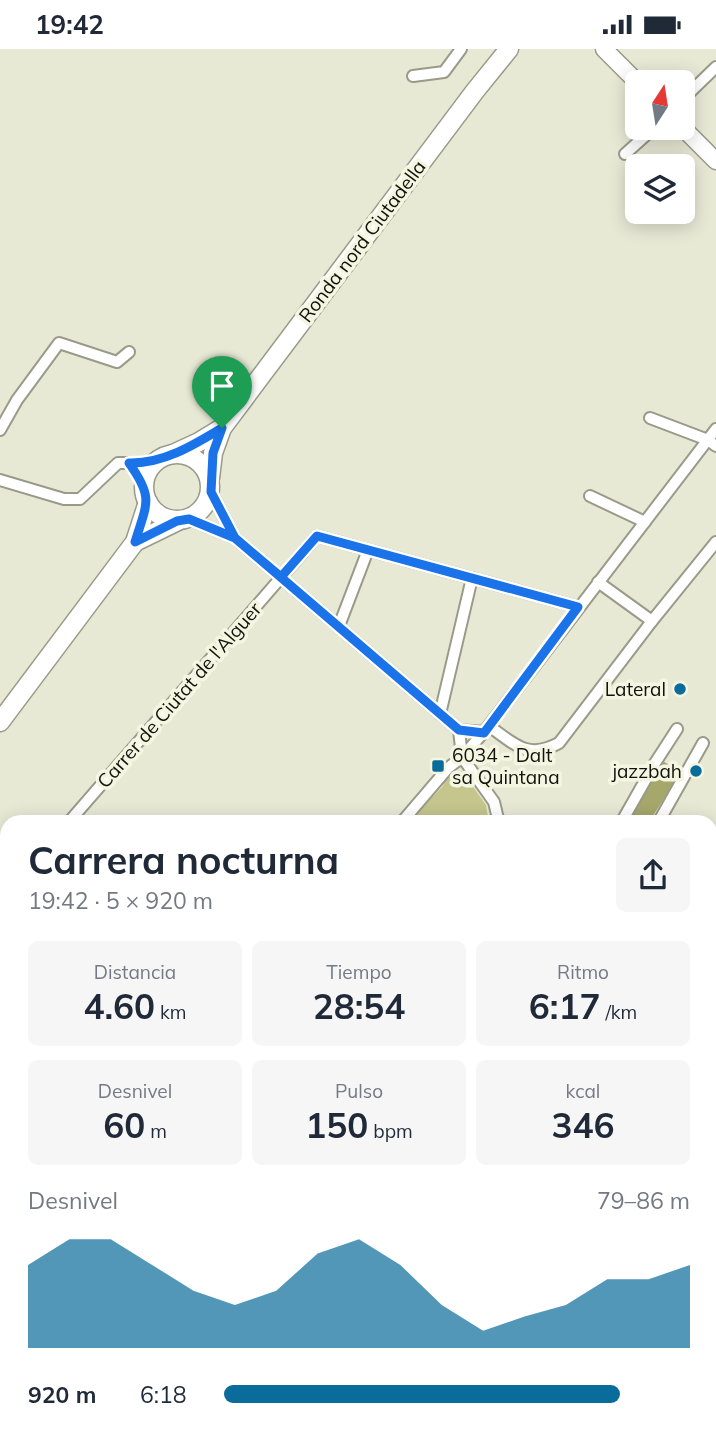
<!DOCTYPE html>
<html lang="es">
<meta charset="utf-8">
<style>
body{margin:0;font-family:Mulish,sans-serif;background:#f6f6f7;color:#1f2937;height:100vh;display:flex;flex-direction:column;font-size:26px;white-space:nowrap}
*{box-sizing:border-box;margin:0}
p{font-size:23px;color:#747a83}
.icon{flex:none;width:38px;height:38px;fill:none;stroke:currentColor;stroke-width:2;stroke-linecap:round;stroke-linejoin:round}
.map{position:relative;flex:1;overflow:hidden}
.side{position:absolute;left:0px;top:766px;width:718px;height:620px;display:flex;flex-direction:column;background:#fff;border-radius:21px 21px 0 0;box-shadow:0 4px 18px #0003}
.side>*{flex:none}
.needle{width:46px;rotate:12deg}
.controls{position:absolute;left:625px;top:21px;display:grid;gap:14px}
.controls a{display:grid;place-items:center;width:70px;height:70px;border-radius:10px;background:#fff;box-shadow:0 4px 18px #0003;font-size:35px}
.pin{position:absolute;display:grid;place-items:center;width:60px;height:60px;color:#fff;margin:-72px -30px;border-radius:50% 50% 50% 0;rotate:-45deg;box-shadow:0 0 7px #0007}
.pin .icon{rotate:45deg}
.round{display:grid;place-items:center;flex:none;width:74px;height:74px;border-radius:10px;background:#f6f6f7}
.head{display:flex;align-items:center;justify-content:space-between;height:119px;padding:0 28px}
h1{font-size:38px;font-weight:700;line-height:52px}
.stats{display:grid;grid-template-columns:repeat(3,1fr);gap:10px;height:119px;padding:7px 28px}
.stats div{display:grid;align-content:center;border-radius:10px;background:#f6f6f7;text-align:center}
.stats b{font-size:35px;font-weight:700}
.stats small{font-size:19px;font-weight:400}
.stats p{font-size:19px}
.chart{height:196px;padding:14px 28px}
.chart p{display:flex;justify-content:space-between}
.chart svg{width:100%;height:126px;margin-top:7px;fill:#0a6c9a;opacity:.7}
ul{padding:0 28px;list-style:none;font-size:23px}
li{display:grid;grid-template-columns:112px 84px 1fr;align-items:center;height:52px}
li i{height:18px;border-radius:9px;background:#0a6c9a}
.status{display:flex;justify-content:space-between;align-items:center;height:49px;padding:0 35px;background:#fff;direction:ltr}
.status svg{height:19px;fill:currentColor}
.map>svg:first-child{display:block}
</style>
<div class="status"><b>19:42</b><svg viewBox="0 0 49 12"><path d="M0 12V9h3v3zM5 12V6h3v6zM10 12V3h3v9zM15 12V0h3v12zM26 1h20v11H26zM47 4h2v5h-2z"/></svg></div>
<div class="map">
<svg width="716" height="1386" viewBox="0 0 716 1386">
<rect width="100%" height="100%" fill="#e8e9d5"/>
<!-- green -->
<polygon fill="#c4c68d" points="462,722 486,756 489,773 412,774 411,770 442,738 451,723"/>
<!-- water -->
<g fill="#a5a76b">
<polygon points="661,711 681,723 649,773 624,774"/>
<polygon points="7,967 7,1055 0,1058 0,970"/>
</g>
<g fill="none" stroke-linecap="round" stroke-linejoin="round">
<!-- street casing -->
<g stroke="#999a88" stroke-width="14">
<g id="street">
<polyline points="413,27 444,23 461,0"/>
<polyline points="682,51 716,18"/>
<polyline points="625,105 654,79"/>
<polyline points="650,369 708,391 716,397"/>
<polyline points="0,381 17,351 59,294 117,313 129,303"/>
<polyline points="129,414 144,435"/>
<polyline points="0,431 64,450 80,450 118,414 143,414 159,410"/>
<polyline points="211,443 235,489"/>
<polyline points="590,447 645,473"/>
<polyline points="189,470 235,489 459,681"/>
<polyline points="652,572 716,493"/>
<polyline points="339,577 368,501"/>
<polyline points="440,665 472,529"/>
<path d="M489 677C514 695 528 711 559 694L652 572 598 533"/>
<polyline points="459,681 462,708 494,753 499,774"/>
<polyline points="459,681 484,683"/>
<polyline points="68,774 317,487 578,558"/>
<polyline points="401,774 448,719 462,708 484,683 716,380"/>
<polyline points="621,774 655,714 677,680"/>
<polyline points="658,774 703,694"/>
<polyline points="0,823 7,823"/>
<polyline points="710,830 716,827"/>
<polyline points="710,878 716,876"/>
<polyline points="0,1097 7,1095"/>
<polyline points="710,1154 716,1153"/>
<polyline points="710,1190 716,1211"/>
<polyline points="0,1216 7,1215"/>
<polyline points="0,1335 7,1359"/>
<polyline points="13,1379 15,1386"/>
<polyline points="168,1379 170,1386"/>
<polyline points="326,1379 328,1386"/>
<polyline points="75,1386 101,1379"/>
<polyline points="427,1386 438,1379"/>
<polyline points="558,1386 559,1379"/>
</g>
</g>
<!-- secondary casing -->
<g stroke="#999a88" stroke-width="19">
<g id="secondary">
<polyline points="604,0 637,33"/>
<polyline points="682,78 716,112"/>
<polyline points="710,1276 716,1276"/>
<polyline points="710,1289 716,1289"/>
</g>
</g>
<!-- primary casing -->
<g stroke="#999a88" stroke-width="21">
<g id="primary">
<circle cx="177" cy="438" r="33"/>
<polyline points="173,405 199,393 222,379"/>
<polyline points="210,429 213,404 222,379 475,42 509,0"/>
<polyline points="135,493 178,472"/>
<polyline points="0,673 135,493 148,453"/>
</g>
</g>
<!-- street -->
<use href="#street" stroke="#fff" stroke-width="10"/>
<!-- secondary -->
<use href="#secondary" stroke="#fff" stroke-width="16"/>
<!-- primary -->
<use href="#primary" stroke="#fff" stroke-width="18"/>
</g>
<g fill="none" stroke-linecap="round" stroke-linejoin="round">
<!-- route casing -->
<g stroke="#fff" stroke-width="14">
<path id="route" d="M222 379C194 396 163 415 129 414 154 449 147 454 135 493L177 472 189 470 235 489 459 681 484 684 578 558 317 487 281 528 235 489 211 443 213 404 222 379"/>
</g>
<!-- route -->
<use href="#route" stroke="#1a73e8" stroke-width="9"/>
</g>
<!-- markers -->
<g fill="#0a6c9a" stroke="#f5f6e2" stroke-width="2.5">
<circle cx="680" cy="640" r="7"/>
<rect x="431" y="710" width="14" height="14" rx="3.5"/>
<circle cx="696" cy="722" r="7"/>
</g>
<g text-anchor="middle" stroke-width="7" stroke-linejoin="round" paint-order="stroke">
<!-- street labels -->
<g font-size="19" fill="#12130c" stroke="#f5f6e2">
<text transform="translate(362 192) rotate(-53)" y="7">Ronda nord Ciutadella</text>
<text transform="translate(179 646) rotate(-49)" y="7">Carrer de Ciutat de l'Alguer</text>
</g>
<!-- poi labels -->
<g font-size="19" fill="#12130c" stroke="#f5f6e2" text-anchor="end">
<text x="666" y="647">Lateral</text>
<text x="452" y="713" text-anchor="start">6034 - Dalt<tspan x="452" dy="22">sa Quintana</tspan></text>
<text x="682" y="729">jazzbah</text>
</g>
</g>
</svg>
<div class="controls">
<a><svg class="needle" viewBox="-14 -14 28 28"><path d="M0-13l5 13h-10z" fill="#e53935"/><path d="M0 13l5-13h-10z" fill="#747a83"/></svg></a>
<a><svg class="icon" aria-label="layers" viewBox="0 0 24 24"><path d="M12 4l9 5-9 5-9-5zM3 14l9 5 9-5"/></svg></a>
</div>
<div class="pin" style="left:222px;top:379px;background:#1e9e55"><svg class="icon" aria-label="arrive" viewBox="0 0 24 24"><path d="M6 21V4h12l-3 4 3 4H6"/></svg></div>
<section class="side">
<div class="head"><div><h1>Carrera nocturna</h1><p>19:42 · 5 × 920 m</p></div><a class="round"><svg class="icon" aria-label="share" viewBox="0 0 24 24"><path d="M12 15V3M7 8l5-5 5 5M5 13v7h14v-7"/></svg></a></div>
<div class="stats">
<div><p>Distancia</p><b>4.60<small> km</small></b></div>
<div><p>Tiempo</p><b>28:54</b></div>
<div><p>Ritmo</p><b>6:17<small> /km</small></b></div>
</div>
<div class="stats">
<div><p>Desnivel</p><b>60<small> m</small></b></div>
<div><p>Pulso</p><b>150<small> bpm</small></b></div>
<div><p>kcal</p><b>346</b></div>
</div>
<div class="chart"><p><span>Desnivel</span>79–86 m</p>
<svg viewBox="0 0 160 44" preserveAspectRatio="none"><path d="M0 44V15L10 6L20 6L30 15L40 24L50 29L60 24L70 11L80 6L90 15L100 29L110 38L120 33L130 29L140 20L150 20L160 15V44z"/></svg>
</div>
<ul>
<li><b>920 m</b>6:18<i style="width:85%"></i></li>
</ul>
</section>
</div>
